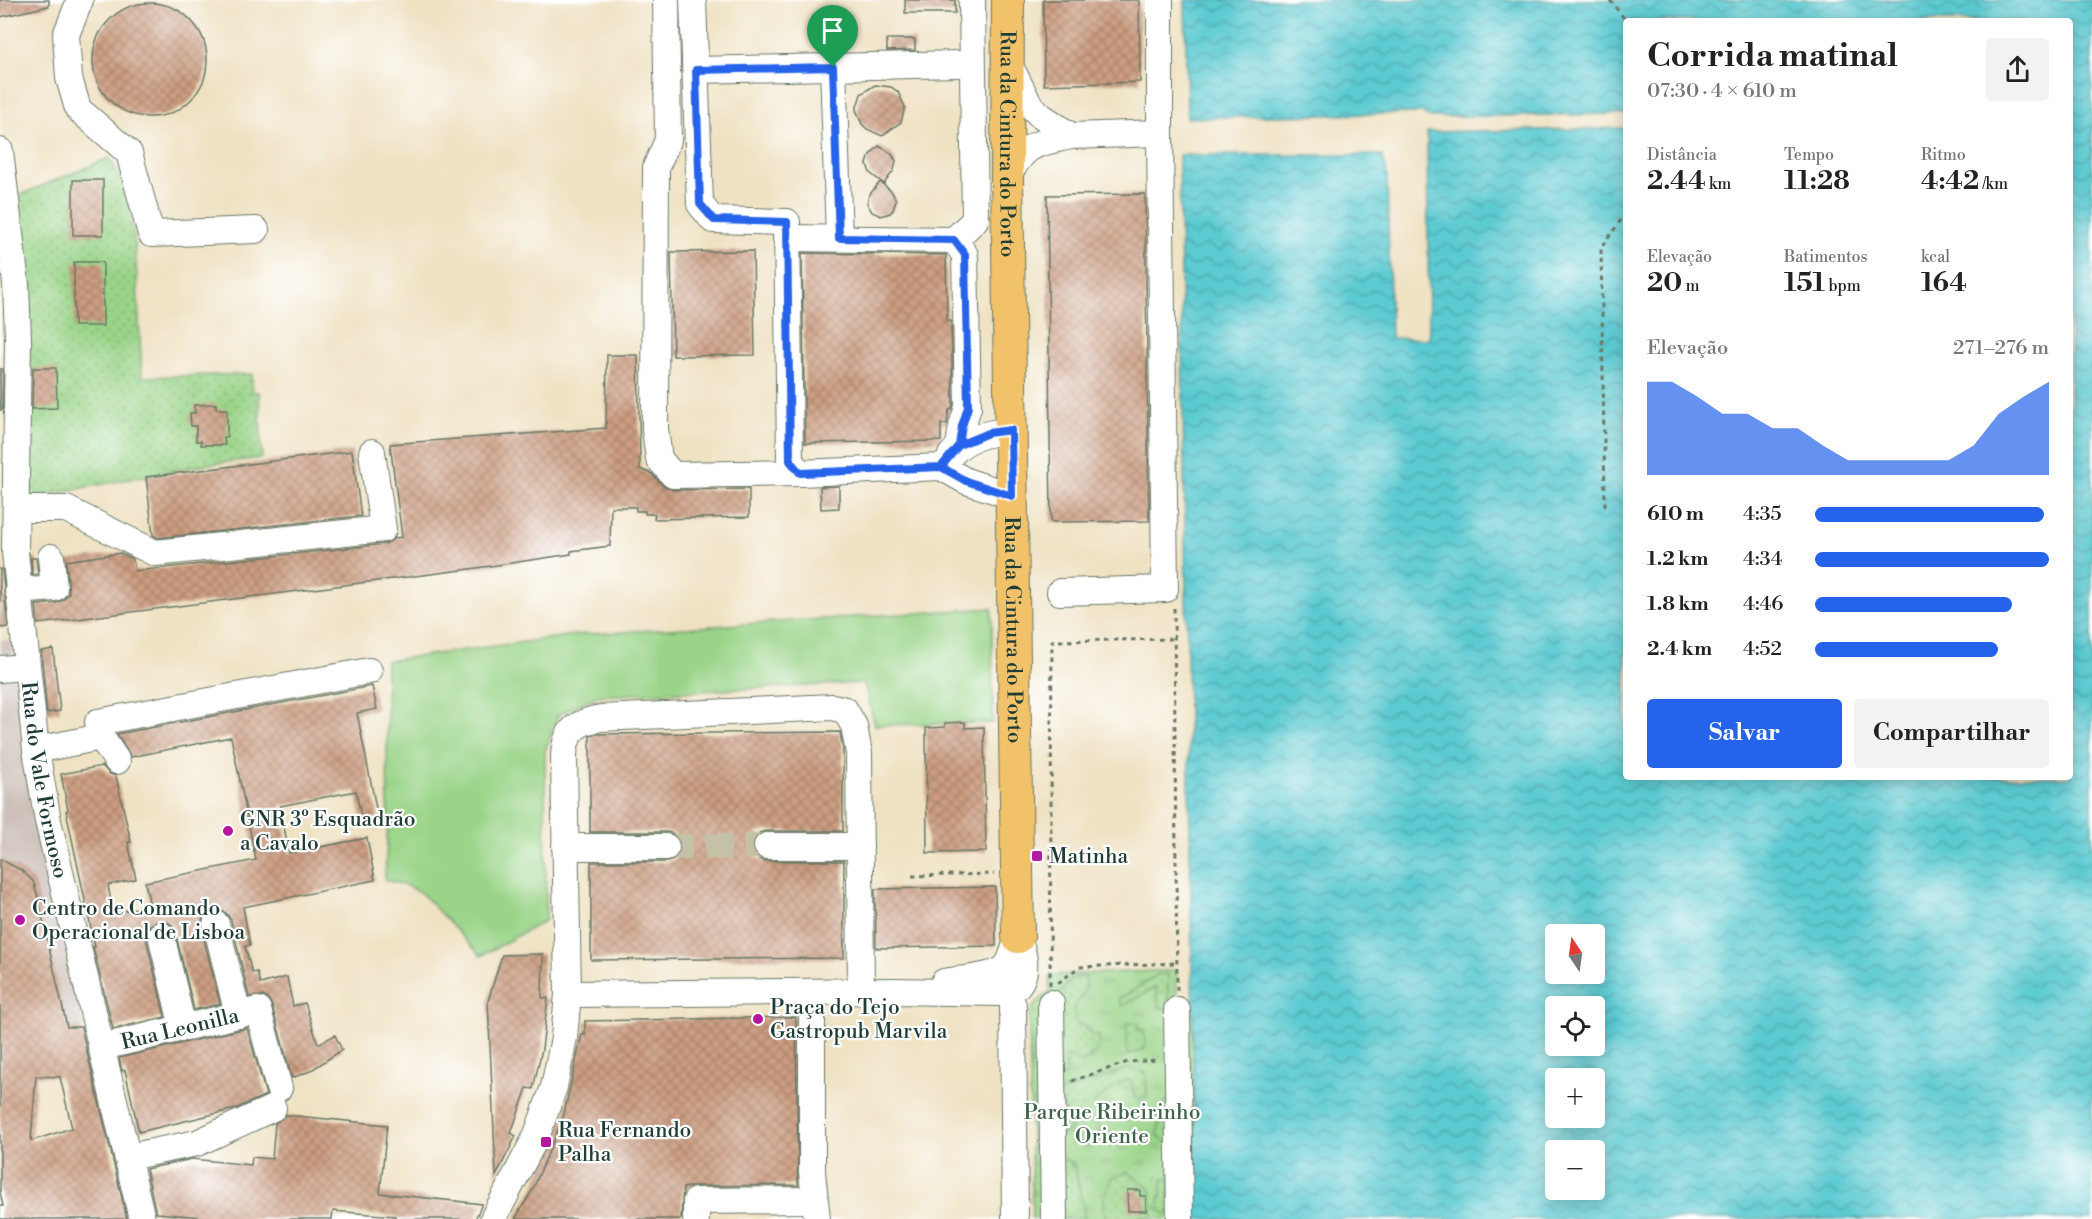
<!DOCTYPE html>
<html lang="pt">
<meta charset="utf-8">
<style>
body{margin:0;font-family:"Libre Bodoni",serif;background:#f2f2f2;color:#222;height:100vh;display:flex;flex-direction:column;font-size:22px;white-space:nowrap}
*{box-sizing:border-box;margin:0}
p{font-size:20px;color:#767676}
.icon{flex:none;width:33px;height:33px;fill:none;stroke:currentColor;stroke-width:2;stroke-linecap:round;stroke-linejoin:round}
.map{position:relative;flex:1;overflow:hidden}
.drawer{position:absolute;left:1623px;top:18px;width:450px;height:762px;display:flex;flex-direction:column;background:#fff;border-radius:6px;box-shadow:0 3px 15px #0003}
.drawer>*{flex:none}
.needle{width:39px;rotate:347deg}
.controls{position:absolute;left:1545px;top:924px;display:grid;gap:12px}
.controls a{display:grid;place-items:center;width:60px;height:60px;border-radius:6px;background:#fff;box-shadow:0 3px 15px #0003;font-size:30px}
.pin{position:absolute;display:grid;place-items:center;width:51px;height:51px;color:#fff;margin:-62px -26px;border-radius:50% 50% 50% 0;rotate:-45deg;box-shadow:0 0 6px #0007}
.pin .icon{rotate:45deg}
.round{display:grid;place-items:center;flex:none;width:63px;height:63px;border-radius:6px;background:#f2f2f2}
.headline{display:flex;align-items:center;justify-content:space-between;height:102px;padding:0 24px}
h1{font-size:33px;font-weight:800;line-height:45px}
.metrics{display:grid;grid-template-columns:repeat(3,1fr);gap:9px;height:102px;padding:6px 24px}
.metrics div{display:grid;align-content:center}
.metrics b{font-size:26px;font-weight:800}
.metrics small{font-size:16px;font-weight:400}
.metrics p{font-size:16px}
.chart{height:168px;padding:12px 24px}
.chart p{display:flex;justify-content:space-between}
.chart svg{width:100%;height:108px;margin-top:6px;fill:#2563eb;opacity:.7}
.action{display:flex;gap:12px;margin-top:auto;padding:12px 24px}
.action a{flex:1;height:69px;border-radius:6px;background:#2563eb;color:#fff;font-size:24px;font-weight:800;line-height:69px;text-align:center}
.action a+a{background:#f2f2f2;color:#222}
ul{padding:0 24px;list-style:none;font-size:20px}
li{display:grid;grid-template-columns:96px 72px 1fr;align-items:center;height:45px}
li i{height:15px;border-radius:8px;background:#2563eb}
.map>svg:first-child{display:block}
</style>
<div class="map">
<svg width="2092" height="1219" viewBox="0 0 2092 1219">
<defs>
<pattern id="park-tufts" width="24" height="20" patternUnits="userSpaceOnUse" patternTransform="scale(1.5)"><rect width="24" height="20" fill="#9ad488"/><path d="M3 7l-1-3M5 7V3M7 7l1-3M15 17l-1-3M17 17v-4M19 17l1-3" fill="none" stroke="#7dad70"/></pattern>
<pattern id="garden-dots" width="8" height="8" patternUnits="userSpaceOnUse" patternTransform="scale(1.5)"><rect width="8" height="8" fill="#9ad488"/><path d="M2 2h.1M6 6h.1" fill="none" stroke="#7dad70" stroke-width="1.8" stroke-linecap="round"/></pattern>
<pattern id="water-waves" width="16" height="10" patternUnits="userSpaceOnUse" patternTransform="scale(1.5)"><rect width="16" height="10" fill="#5ccad1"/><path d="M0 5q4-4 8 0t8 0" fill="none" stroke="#4ba5aa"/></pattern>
<pattern id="building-cross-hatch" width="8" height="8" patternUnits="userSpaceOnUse" patternTransform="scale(1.5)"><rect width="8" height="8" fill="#cd9e82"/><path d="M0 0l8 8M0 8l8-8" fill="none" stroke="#a6826b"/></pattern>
</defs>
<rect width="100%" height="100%" fill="#fff"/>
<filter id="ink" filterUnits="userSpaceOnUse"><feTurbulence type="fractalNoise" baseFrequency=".0167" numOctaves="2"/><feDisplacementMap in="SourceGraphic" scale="12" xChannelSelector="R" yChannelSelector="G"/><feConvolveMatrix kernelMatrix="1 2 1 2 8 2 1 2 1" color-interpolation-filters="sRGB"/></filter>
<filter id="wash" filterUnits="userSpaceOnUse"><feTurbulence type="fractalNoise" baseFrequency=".008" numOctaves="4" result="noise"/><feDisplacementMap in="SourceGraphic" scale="24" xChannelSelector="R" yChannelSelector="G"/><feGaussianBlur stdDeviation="1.35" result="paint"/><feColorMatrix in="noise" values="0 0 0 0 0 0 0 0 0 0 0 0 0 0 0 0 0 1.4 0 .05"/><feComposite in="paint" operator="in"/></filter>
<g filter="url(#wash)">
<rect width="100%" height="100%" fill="#efe2c3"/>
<!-- railway -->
<polygon fill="#cec1ba" points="0,640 11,640 23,745 29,788 86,1027 0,1026"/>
<!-- grass -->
<polygon fill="#9ad488" stroke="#5c885e" stroke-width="1.5" points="992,608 993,723 875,725 864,683 597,696 558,715 545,751 546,920 481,956 422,894 405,885 385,880 388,820 386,661 574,635"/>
<!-- park -->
<polygon fill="url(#park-tufts)" stroke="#5c885e" stroke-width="1.5" points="1177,970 1177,1010 1193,1010 1196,1219 1032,1219 1029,1017 1033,1007 1050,990 1050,975"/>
<!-- garden -->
<g fill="url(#garden-dots)" stroke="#5c885e" stroke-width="1.5">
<polygon points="109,158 127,189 135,244 142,377 252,374 252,392 259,392 262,458 203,465 24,499 15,197"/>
<polygon points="1159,974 1168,974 1168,1010 1159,1007 1156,987 1122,1006 1119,999"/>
<polygon points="1074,977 1086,977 1086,989 1074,1008 1076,1025 1083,1025 1093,1036 1099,1036 1100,1049 1083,1063 1067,1056 1066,1076 1057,1079 1055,999"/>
<polygon points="1127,1023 1138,1023 1139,1030 1144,1030 1145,1049 1127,1055"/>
<polygon points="1130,1068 1146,1073 1147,1098 1135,1098 1131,1081 1125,1080 1094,1102 1100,1138 1093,1139 1087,1145 1072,1141 1076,1134 1058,1135 1058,1133 1067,1131 1074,1122 1057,1098 1057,1093"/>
<polygon points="1169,1099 1170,1146 1158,1137 1160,1108"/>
<polygon points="1058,1154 1075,1167 1085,1219 1058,1219"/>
<polygon points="1128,1172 1151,1190 1152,1216 1138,1219 1105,1219 1104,1199 1112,1177"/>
<polygon points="1170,1177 1171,1212 1164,1214 1158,1208 1163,1180"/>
</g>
<!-- water -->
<path fill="url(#water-waves)" stroke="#3e8482" stroke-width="1.5" fill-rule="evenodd" d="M1185 0H2092V1219H1196L1179 155H1382L1387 174 1391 338 1429 339 1427 132 1626 128V777H2070V21H1626V114L1426 117 1425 113 1187 118ZM1556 934H1594V974H1556ZM1556 1006H1594V1046H1556ZM1556 1078H1594V1118H1556ZM1556 1150H1594V1190H1556Z"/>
<g id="blocks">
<!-- building -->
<g fill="url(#building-cross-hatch)" fill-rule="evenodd">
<polygon points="0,0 49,0 49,6 0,17"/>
<rect x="905" y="0" width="50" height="13"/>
<polygon points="1043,0 1139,0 1140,82 1044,85"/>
<circle cx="150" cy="60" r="57"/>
<polygon points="887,39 915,39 915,50 887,51"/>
<polygon points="875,85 891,87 898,92 905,107 901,122 882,136 867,129 862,124 856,110 861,94"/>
<polygon points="879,146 891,153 896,161 894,170 884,184 870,173 867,164 870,155"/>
<rect x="73" y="180" width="30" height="55"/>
<polygon points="880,182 892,192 896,200 893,210 890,213 881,216 872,212 867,203 869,195"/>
<polygon points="1145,194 1149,521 1051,522 1047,195"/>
<polygon points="753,251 755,355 673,356 671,252"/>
<polygon points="802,253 946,255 947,321 951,321 953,405 951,410 949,410 947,424 941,424 941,441 805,443"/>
<rect x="74" y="262" width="29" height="64"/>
<polygon points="607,355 638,355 640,469 652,474 662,485 673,490 749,489 749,517 654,519 655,514 645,514 645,511 636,511 636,507 611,507 610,546 571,551 571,554 470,569 38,624 36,605 56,603 63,600 69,593 66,561 120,553 133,559 135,571 385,544 395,538 402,537 390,444 606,428"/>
<polygon points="33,368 56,368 57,408 32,409"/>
<polygon points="0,369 3,369 2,410 0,410"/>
<polygon points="216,404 216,409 227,409 227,437 224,437 225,445 201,445 201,441 196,441 196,426 191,426 190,413 195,413 194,405"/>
<polygon points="352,451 361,516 158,538 153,535 146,477"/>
<polygon points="839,486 839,508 821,509 820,487"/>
<polygon points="31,558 36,558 38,574 32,575"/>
<polygon points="0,569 2,569 8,627 0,628"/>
<polygon points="53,649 60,711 47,713 41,651"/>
<polygon points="372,686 377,709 357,713 378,818 362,821 356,791 280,806 289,853 367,838 375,880 243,907 250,945 245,946 252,973 257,972 260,984 287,977 293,1006 305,1003 318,1044 335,1035 342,1050 310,1071 292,1078 272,1006 269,1000 263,996 249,997 231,920 226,913 220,910 212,910 205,914 202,920 201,927 220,1004 194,1010 175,931 171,924 165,921 158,920 150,925 147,931 146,938 165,1017 113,1029 93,947 95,947 66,811 68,810 61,774 102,766 110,774 116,776 131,842 128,842 136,879 108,885 113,913 150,906 145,882 256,860 231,737 131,757 117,734"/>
<polygon points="965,722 965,728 984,727 986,852 927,853 926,728 945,727 945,723"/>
<polygon points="840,732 843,749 843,831 766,831 759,833 754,838 752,847 754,853 759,859 766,861 844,861 844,958 591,960 591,862 667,862 673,860 679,855 681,846 679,840 674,834 667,832 590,832 590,736 597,734"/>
<path d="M0 859 21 870 33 881 37 894 67 1027H81L127 1219H0V1206H3L0 1192ZM36 1076 60 1077 72 1128 31 1141Z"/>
<polygon points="995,887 996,946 876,948 875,889"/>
<polygon points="543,954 542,998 548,998 542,1049 533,1089 527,1088 511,1133 516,1136 496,1176 488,1001 502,955"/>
<polygon points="796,1017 798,1185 696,1186 683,1188 681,1219 515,1219 533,1189 563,1118 582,1034 585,1035 585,1021"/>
<polygon points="247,1028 266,1095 235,1109 139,1132 125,1070 122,1071 119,1058"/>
<polygon points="286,1115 387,1125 380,1193 482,1204 475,1219 395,1219 395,1216 333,1211 332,1219 224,1219 156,1213 146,1169 192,1159 251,1165 252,1157 272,1159 275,1123"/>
<polygon points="1127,1190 1140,1190 1140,1196 1146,1196 1146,1211 1128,1211"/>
</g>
</g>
</g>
<g filter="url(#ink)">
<use href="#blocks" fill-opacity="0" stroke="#687766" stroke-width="1.5"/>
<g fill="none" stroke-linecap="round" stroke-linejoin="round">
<!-- minor-tunnel -->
<polyline stroke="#c5c1a6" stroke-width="26" stroke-dasharray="26 13" stroke-linecap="butt" points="666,847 767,846"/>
<!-- minor casing -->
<g stroke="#687766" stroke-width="28">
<g id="minor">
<polyline points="80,0 66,35 69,78 78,109 129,153 151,234 256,230"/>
<polyline points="666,0 668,140 656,167 655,429 659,459 673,475 800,473"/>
<polyline points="693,0 700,204 713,220 787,222 790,461 800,473 941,467 966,481 1012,496"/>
<polyline points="1160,0 1160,133"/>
<polyline points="833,67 839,238"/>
<polyline points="696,70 958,64"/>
<path id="s1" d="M0 151 16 284 18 338 15 552 36 750 48 821 142 1219"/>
<path d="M1007 177C1027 142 1033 145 1071 136L1041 116 1029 104 1008 62"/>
<polyline points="786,238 954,240 965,255 968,407 962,426 959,445"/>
<polyline points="954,240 975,220 972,0"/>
<path d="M951 455C965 437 989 433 1011 430"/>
<polyline points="16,509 66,509 155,553 383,529 372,452"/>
<polyline points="18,591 54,588 51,557"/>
<polyline points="1060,592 1165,589 1160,133 1071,136"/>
<polyline points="0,669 26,667"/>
<polyline points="101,737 117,761"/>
<polyline points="36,750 101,737 98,722 369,671"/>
<polyline points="767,846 860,846"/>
<polyline points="565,847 666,847"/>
<polyline points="216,924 238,1015"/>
<polyline points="161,935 183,1028"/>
<path d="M944 982C959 979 1000 977 1008 964 1013 956 1015 945 1018 937"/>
<polyline points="812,993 812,1172 817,1219"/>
<path d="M568 994 894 991 1000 993 1014 989C1030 975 1024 954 1018 937"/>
<polyline points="1051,1003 1054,1219"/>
<polyline points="1013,1005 1015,1219"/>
<polyline points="1177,1010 1180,1219"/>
<path id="s2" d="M102 1047 258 1010 279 1088"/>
<polyline points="128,1157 197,1143 273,1108"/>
<path d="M493 1219 536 1137 554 1087 564 1038 568 994 564 756C565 731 576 722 601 718L832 707 845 710 854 726 859 753 861 991"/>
<polyline points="696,1219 696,1201 814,1200"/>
</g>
</g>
<!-- major casing -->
<g stroke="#687766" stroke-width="34">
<g id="major">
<path id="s3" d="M1008 0 1007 177 1018 937"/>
</g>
</g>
<!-- path -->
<g stroke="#687766" stroke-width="3" stroke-dasharray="4.5 4.5" stroke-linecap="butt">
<polyline points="1610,0 1626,21"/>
<polyline points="1605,506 1601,248 1626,213"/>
<polyline points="1174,608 1177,991"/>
<polyline points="912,876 994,874"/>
<polyline points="1058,983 1079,967 1177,963"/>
<polyline points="1050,985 1052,641 1174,639"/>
<polyline points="1072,1081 1128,1062 1158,1060"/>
</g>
<!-- minor -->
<use href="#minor" stroke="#fff" stroke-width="26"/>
<!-- major -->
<use href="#major" stroke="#f2c26a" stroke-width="32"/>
</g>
</g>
<g fill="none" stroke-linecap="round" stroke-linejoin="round" filter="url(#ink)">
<!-- route casing -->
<g stroke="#fff" stroke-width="12">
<polyline id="route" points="833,67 839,238 954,240 965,255 968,407 962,426 959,445 941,467 966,481 1012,496 1011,430 988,433 959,445 941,467 800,473 790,461 787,222 714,220 700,204 696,70 833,67"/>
</g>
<!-- route -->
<use href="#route" stroke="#2563eb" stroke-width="8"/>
</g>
<!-- markers -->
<g fill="#b5179e" stroke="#fff" stroke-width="2">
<circle cx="228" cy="831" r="6"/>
<rect x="1031" y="850" width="12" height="12" rx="3"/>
<circle cx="20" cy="920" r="6"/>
<circle cx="758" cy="1019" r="6"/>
<rect x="540" y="1136" width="12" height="12" rx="3"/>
</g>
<g text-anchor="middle" stroke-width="4.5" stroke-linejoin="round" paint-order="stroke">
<!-- street labels -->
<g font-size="21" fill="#1f3d34" stroke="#fff">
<text dy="7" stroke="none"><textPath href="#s3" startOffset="144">Rua da Cintura do Porto</textPath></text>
<text dy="7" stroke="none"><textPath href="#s3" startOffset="630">Rua da Cintura do Porto</textPath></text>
<text dy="7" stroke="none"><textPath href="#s1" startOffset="632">Rua do Vale Formoso</textPath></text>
<text dy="7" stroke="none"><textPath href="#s2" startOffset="80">Rua Leonilla</textPath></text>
</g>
<!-- poi labels -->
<g font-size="21" fill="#1f3d34" stroke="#fff" text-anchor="start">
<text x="240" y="826">GNR 3º Esquadrão<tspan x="240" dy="24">a Cavalo</tspan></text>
<text x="1049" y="863">Matinha</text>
<text x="32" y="915">Centro de Comando<tspan x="32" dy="24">Operacional de Lisboa</tspan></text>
<text x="770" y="1014">Praça do Tejo<tspan x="770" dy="24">Gastropub Marvila</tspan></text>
<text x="558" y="1137">Rua Fernando<tspan x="558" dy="24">Palha</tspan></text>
</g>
<!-- park labels -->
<g font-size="21" fill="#3e6349" stroke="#fff">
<text x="1112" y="1119">Parque Ribeirinho<tspan x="1112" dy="24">Oriente</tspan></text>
</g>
</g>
</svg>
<div class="controls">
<a><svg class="needle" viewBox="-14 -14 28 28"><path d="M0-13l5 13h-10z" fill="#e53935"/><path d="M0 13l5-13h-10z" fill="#767676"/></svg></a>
<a><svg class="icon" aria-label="locate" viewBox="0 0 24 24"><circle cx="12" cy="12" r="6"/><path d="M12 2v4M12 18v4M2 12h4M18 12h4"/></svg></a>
<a>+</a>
<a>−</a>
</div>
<div class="pin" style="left:833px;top:67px;background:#1e9e55"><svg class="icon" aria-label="arrive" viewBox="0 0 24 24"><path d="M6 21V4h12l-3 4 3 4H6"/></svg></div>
<section class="drawer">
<div class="headline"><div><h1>Corrida matinal</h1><p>07:30 · 4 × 610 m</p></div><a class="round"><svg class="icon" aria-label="share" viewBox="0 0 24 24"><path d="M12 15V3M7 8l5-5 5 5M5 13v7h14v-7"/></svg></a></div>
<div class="metrics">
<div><p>Distância</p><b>2.44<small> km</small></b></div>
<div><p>Tempo</p><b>11:28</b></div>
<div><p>Ritmo</p><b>4:42<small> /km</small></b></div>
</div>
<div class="metrics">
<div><p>Elevação</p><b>20<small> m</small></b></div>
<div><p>Batimentos</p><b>151<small> bpm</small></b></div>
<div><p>kcal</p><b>164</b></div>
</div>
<div class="chart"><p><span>Elevação</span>271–276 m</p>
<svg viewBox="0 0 160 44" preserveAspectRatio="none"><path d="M0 44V6L10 6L20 12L30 19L40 19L50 25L60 25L70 32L80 38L90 38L100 38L110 38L120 38L130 32L140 19L150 12L160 6V44z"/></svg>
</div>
<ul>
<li><b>610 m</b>4:35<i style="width:98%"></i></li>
<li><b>1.2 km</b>4:34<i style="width:100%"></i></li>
<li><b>1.8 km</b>4:46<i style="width:84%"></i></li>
<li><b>2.4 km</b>4:52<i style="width:78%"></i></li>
</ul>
<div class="action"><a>Salvar</a><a>Compartilhar</a></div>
</section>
</div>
